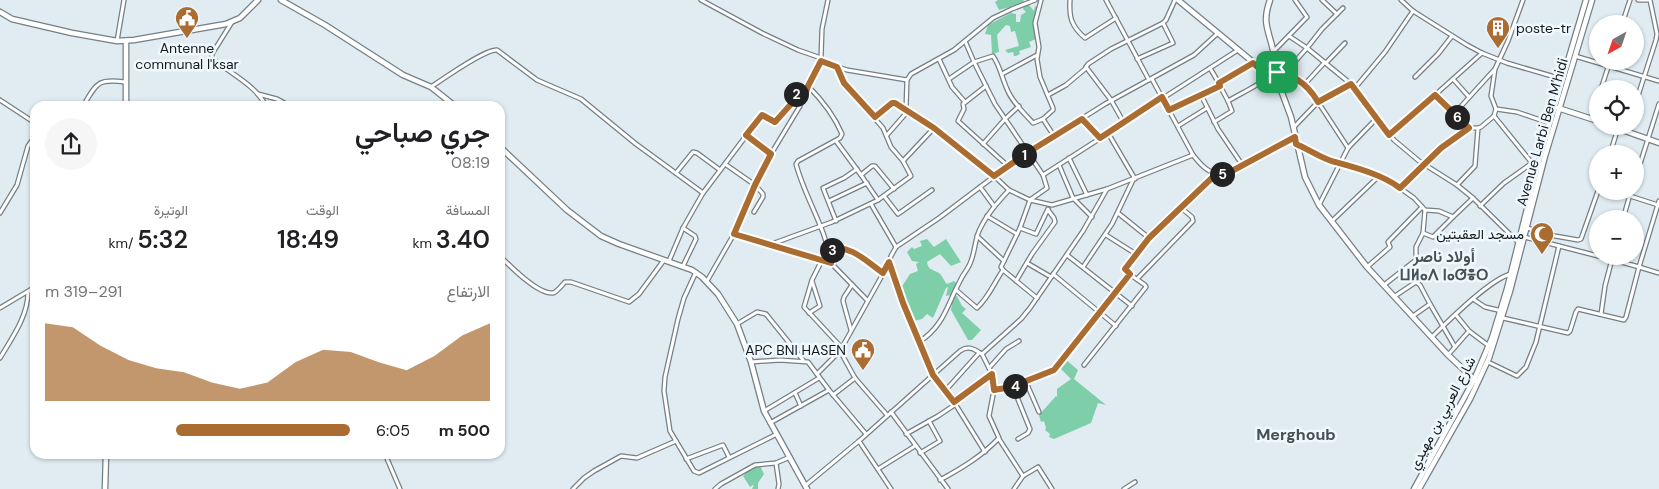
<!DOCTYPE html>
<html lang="ar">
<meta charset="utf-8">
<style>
body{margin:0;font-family:"DM Sans",Vazirmatn,"Noto Sans Tifinagh",sans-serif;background:#f6f6f6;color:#202124;direction:rtl;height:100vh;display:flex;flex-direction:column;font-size:19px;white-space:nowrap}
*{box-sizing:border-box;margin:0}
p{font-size:16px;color:#757577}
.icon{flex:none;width:28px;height:28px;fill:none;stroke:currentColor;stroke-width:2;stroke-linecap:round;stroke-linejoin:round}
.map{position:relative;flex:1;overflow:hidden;direction:ltr}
.side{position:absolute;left:30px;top:101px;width:475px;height:358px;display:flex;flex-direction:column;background:#fff;border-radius:15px;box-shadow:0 1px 4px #0004;direction:rtl}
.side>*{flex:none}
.needle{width:32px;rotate:220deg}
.tools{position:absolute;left:1589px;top:15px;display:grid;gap:10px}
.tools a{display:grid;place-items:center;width:55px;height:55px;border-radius:50%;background:#fff;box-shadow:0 1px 4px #0004;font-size:25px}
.pin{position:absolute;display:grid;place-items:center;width:42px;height:42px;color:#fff;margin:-21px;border-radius:10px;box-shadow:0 2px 8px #0006}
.km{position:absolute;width:25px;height:25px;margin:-12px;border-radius:50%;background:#222;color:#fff;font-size:14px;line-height:25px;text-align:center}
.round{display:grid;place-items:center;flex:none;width:52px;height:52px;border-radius:26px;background:#f6f6f6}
.summary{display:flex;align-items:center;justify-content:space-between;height:85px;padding:0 15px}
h1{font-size:28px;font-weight:600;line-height:38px}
.stats{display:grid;grid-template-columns:repeat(3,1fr);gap:8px;height:85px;padding:5px 15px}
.stats div{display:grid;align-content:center}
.stats b{font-size:25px;font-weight:600}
.stats small{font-size:14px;font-weight:400}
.stats p{font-size:14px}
.chart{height:140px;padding:10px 15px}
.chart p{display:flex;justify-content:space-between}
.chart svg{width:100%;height:90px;margin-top:5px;fill:#aa6c31;opacity:.7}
ul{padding:0 15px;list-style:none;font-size:16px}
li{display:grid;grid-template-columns:80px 60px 1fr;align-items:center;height:38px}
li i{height:12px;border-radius:6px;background:#aa6c31}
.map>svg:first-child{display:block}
</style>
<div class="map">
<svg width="1659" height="489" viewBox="0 0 1659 489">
<rect width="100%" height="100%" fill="#e0ecf2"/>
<!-- green -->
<g fill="#7ecea9">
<polygon points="998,0 1024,0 1022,4 999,10 995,2"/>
<polygon points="1024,5 1029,5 1034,11 1035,6 1037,7 1033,25 1036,39 1029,42 1031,47 1019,51 1020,54 1016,56 1014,56 1013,52 1008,53 1005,50 1019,46 1015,31 1011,32 1010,26 1006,25 997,35 999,52 992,54 991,35 985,34 988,25 1011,13 1016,14 1016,22 1020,22 1021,15 1026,12 1023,9"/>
<path d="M927 239 934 247 946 239 961 262 951 266 940 254 927 262C928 270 932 269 939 273 942 275 944 281 947 284L954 281 957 284 951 295 946 296 948 287 946 288 933 318 927 314 922 319 914 321 901 288 910 274 918 271 916 264 919 262 912 261 907 252 912 247 914 249 922 246 920 241Z"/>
<polygon points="957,296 962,306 966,309 962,313 981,330 972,340 968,340 951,310 953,297"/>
<polygon points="1065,359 1078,370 1074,379 1106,405 1098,403 1091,423 1054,439 1049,437 1050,434 1045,430 1046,428 1044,421 1041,422 1039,415 1056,396 1057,397 1057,389 1071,379 1059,367"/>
<polygon points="760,466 764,474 758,483 758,489 752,489 754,485 753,485 750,487 743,476 750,469"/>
</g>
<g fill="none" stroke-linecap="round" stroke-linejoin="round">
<!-- street casing -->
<g stroke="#757f85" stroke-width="5.5">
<g id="street">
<polyline points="701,0 762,33 798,50 821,58"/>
<polyline points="1035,0 1012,9 993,18 954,50 911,74 907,80 906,109 934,128 994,176 1009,190 1030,200 1052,205 1107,189"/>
<path d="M1070 0C1069 17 1071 26 1085 38L1116 18"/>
<polyline points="1106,0 1149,80"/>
<polyline points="1322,0 1337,14"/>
<polyline points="1401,0 1413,11 1467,45 1482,53"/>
<path d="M232 22 212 54V58C229 73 256 85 266 106"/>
<polyline points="1622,24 1630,0"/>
<polyline points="1289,36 1307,48 1322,29 1343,8"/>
<polyline points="117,41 124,0"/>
<polyline points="965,41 974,62 995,104 1043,175 1238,50"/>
<polyline points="1274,51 1307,17 1295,0"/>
<polyline points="1575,56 1659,81"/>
<polyline points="821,58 822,29 828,0"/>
<polyline points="939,59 952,87 965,102"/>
<polyline points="1137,59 1173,43 1163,23"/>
<polyline points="1326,63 1345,43"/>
<polyline points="1086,67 1111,100 1124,123"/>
<polyline points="1210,68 1220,85"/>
<polyline points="1285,73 1307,48 1351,84"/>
<polyline points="1002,74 1037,55"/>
<polyline points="1415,77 1438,54 1452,36"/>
<path d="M949 79 974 62 993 56C1000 66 1002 78 1007 89 1012 102 1024 113 1033 123L1043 119"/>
<path d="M1152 79 1193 155C1203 168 1213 178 1230 172L1295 137"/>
<polyline points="1453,79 1469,97"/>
<polyline points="1219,83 1253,63"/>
<polyline points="1304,85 1325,62"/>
<path d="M808 86C823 101 834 115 842 134L840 138 798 161 796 164C805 198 826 228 831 263"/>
<polyline points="986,86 963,104 964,109 958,121 1008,166"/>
<path d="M431 87C443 79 485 49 497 50L537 80 581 99 636 144 703 193"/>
<polyline points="1355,88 1385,52 1413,11"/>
<polyline points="1601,89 1610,61"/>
<polyline points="258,94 277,99 290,106"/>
<polyline points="1048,95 1066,85 1085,69 1088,64 1111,49 1163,23 1166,20 1175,0"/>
<polyline points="1201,95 1218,129 1243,166"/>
<polyline points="1435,95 1482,53 1507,63 1562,79"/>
<polyline points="0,100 35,123"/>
<polyline points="1635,105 1656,40 1657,34 1650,0 1638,0"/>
<path d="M83 106C97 83 98 78 125 82"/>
<polyline points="1496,109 1517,112 1549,123"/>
<path d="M1169 110 1220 86 1228 101C1238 95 1249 90 1258 84 1264 80 1268 74 1275 73 1290 69 1311 90 1318 102L1294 127"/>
<polyline points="1454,114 1494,70"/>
<polyline points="1494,116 1532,163 1542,169"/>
<polyline points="875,117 893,103 906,109"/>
<polyline points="1082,119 1100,138"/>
<polyline points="1591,119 1598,100"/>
<polyline points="1214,122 1232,111 1228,101"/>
<polyline points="1178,126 1207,108"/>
<polyline points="1626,131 1627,126"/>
<polyline points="1108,133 1135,179"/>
<polyline points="746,135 771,154"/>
<polyline points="887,135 908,111"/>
<polyline points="1389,135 1435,95 1469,128"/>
<polyline points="1054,136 1105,104 1194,55 1218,33"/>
<polyline points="836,141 861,175 878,200"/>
<polyline points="983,144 1005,119 1019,106"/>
<polyline points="1298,145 1333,162 1351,166 1397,186 1414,198 1425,210 1439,211 1453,217 1473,198 1520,244"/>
<polyline points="1348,148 1318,102 1351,84 1376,119 1394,140 1419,161 1457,185 1473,198"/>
<polyline points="1610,154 1618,128"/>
<polyline points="1069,158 1087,195"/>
<polyline points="903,161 934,128"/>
<polyline points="725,164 755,185 763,194 763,197 754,212"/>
<polyline points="1059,165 1073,198 1092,217"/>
<polyline points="676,173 693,152 697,153 720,170"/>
<polyline points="861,175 872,166 875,166 894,189"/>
<polyline points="1635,180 1659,104"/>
<polyline points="1457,185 1475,166 1478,128"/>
<polyline points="980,187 994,206"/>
<polyline points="1400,188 1424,164 1455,137 1469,128 1478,128 1481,127 1494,116 1496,109 1491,96 1495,69 1508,41 1523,0"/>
<polyline points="884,196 898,214 932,190"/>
<polyline points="1630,196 1658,205"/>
<polyline points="829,201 867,183"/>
<polyline points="871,204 896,247"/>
<polyline points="1319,205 1348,148 1376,119"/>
<polyline points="1480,206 1504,183 1532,163"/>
<polyline points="0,213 17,185 28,146 35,136"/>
<polyline points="1118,213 1149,238"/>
<polyline points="987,216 1017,234"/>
<polyline points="1623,219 1631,191"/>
<polyline points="836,221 823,188 844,178 857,169"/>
<polyline points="1332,221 1378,177"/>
<polyline points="683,228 695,236 696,239 683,266"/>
<polyline points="1020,228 1036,234 1048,209"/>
<polyline points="1527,228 1555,236 1578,240 1581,239 1598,191"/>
<polyline points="1423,233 1433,237 1453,217"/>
<polyline points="734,234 831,263 867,300"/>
<polyline points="1106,235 1136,254"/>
<polyline points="977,236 1004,261"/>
<polyline points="1524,237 1598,256"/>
<polyline points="769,245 832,222 878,200 911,176 903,161 891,147 883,128 844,83 837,68"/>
<path d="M829 251C849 242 868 263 883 273"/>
<polyline points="1067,255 1132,306"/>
<path d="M500 256C510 266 538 295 553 293 557 292 562 285 565 282H571L629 302 639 294 664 260"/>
<polyline points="1600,256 1639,267 1659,201"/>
<polyline points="822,260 812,280 804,307 842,348"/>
<polyline points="669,261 683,228 703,193 761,116 764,115 775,122 792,103 796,94 805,95"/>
<polyline points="1027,263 1051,277"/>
<polyline points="1083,267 1112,224 1133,180"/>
<polyline points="1367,267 1390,247 1388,242 1422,207"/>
<polyline points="696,272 684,298 678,319 665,377 664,391 670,431 694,471 699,473 777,434"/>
<polyline points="1053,274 1116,326"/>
<polyline points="1137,279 1193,221 1192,217 1180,207"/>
<polyline points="707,281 734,234 755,185 771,154 800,106 808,86 821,61 847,70 907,80"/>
<polyline points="1016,281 1032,254 1055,222 1054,218 1048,210"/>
<polyline points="1384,285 1416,260 1416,247 1423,233 1425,210"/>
<path d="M956 290 977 308C989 297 994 283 1003 270"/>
<polyline points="1395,296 1416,282 1420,285 1430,304"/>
<polyline points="1037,298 1003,270 1001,267 1020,228 1030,200 1047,188 1043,175"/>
<polyline points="1473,299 1485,307 1502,311"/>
<polyline points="0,308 35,287"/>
<polyline points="809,313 820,306 812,281"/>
<polyline points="1601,314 1605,286 1612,259"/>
<polyline points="1456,315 1469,331 1489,346"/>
<polyline points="1413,316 1430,304 1455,347"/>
<polyline points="1503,318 1568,333 1570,331 1576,312 1578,309 1624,320 1626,317 1639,267 1659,273"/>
<polyline points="737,324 757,312 766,314 803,360"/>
<polyline points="851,330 843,301 844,297 852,285"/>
<path d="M1432 337C1447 322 1492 278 1511 274"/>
<path d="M919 342C944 326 947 305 960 281 963 274 969 268 971 261 975 251 975 240 979 231 986 215 998 202 1009 190"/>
<polyline points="1448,355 1469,331"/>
<path d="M0 358C12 338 28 316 28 292"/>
<polyline points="751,362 780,360 808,362 829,390 866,434"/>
<polyline points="1488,362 1517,376 1526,367 1536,342 1559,246"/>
<polyline points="1084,365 1146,287 1145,285 1125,271 1125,268 1149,238 1215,174"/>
<polyline points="989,368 1006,349 1019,341"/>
<polyline points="817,374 840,351"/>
<polyline points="1026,382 1039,412"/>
<polyline points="1013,387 1030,429 1028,433 1018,439"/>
<polyline points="994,390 1013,386 1054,370 1130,274"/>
<polyline points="945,391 979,353"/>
<polyline points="795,393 801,406"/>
<polyline points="833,395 855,378"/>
<polyline points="954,402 992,374"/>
<polyline points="764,411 819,378"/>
<polyline points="891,412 948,489"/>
<polyline points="887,415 855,378 840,351 889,263"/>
<polyline points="770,423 829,390"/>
<polyline points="906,434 938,416 956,404"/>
<polyline points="999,439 1023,476"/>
<polyline points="859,441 891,489"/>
<polyline points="985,452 954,402 933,375 903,303 889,263 891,256 896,247 939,218 1008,166 1054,136 1043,119 1053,110 1053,108 1040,77 1037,59 1039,47 1035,23 1041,0"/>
<polyline points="920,453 940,441 929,421"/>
<polyline points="385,454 400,489"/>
<polyline points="686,459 723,445 729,457"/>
<polyline points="776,463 779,484 778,489"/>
<polyline points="878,469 915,446"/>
<path d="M940 480C962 468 982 456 999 438L989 416 994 390 992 374 982 354"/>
<path d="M806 485 859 441 960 351C968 345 974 349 982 354L1021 319 1030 308 1083 231 1107 189 1193 155"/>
<polyline points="573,489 584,478 594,471 621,456 637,458 676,441"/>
<polyline points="715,489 721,484 755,465 776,463 790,457"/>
<polyline points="1014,489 1023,476 1038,467 1052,489"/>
<polyline points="1124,489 1135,482"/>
</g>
</g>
<!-- secondary casing -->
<g stroke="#757f85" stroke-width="7">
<g id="secondary">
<polyline points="281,0 325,25 403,75 431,87 455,106"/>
<polyline points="1178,0 1265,72 1281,90 1291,117 1305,177 1319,205 1367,267 1448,355 1477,382"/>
<path d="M1270 0C1262 23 1268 28 1273 50 1276 63 1278 76 1280 89"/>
<polyline points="0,12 12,19 72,33 117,41 134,40 226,24 240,18 258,0"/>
<polyline points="126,106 126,41"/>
<polyline points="1558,108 1598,121"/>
<polyline points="1611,126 1659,143"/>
<polyline points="500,147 567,210 601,236 619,244 692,270 702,277 718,294 737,324 751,362 764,411 807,489"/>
<polyline points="105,489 106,454"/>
<polyline points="1414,489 1474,380 1492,338 1507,289 1542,149 1586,0"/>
<polyline points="1419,489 1470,399 1489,358 1510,291 1545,156 1592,0"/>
</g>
</g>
<!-- street -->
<use href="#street" stroke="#fff" stroke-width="3"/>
<!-- secondary -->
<use href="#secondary" stroke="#fff" stroke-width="4.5"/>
</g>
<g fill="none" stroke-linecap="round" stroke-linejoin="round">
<!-- route casing -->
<g stroke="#fff" stroke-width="10">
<path id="route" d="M821 61 837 67 844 83 875 117 892 103H895L934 128 994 176 1027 153 1082 119 1100 138 1162 97 1169 110 1220 86 1219 83 1253 63 1268 76C1287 66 1309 86 1318 102L1351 84 1389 135 1435 95 1469 128 1441 148 1400 188C1383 175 1357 168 1335 162 1324 160 1308 149 1296 144L1295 137 1230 172 1223 174H1216L1149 238 1125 269 1130 274 1054 370 1011 387 994 390 992 374 954 402 933 375 903 303 889 262 883 273C868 263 849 242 830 251L831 263 734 234 755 185 771 154 746 135 762 115 775 122 792 103 796 94 805 95 808 86Z"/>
</g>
<!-- route -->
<use href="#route" stroke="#aa6c31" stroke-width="6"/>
</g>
<!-- icons -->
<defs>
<g id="civic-pin" transform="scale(1.25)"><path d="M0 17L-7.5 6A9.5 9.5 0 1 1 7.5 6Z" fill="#aa6c31" stroke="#eff8fe"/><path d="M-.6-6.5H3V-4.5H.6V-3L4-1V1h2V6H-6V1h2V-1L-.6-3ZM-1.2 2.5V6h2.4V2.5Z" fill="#fff"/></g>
<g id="building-pin" transform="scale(1.25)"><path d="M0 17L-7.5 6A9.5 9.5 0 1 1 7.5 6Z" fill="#aa6c31" stroke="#eff8fe"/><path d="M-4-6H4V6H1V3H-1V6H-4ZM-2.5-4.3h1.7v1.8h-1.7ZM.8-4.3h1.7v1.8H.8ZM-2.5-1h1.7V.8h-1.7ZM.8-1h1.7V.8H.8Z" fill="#fff"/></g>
<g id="mosque-pin" transform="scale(1.25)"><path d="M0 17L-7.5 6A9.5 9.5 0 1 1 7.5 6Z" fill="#aa6c31" stroke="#eff8fe"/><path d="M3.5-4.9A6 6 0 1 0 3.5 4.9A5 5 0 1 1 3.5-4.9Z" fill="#fff"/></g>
</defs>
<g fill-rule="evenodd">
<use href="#civic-pin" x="187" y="18"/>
<use href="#building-pin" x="1498" y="28"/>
<use href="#mosque-pin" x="1542" y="234"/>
<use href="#civic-pin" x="863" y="350"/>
</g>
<g text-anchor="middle" stroke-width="5" stroke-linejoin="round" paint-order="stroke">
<!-- poi labels -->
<g font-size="14" fill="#15191c" stroke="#eff8fe" text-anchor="end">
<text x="1516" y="33" text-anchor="start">poste-tr</text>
<text x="187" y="53" text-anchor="middle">Antenne<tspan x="187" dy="16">communal l'ksar</tspan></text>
<text x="1524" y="239">مسجد العقبتين</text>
<text x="846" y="355">APC BNI HASEN</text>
</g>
<!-- street labels -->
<g font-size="14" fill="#15191c" stroke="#eff8fe">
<text transform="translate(1542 132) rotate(-74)" y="5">Avenue Larbi Ben M'hidi</text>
<text transform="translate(1442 413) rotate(-62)" y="5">شارع العربي بن مهيدي</text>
</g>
<!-- quarter labels -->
<g font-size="16" font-weight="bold" fill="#465055" stroke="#eff8fe">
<text x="1444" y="262">أولاد ناصر<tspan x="1444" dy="18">ⵡⵍⴰⴷ ⵏⴰⵚⴻⵔ</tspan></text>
<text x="1296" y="440">Merghoub</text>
</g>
</g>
</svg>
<div class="tools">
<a><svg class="needle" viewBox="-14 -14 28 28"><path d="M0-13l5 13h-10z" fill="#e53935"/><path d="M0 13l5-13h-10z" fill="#757577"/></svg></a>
<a><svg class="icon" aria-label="locate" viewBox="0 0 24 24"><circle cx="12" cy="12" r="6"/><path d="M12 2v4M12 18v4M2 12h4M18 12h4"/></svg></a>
<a>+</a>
<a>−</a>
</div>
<div class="pin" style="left:1277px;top:72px;background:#1e9e55"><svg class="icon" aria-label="arrive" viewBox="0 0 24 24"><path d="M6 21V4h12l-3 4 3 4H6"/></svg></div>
<b class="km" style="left:1024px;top:155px">1</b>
<b class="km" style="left:796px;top:94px">2</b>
<b class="km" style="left:832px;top:250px">3</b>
<b class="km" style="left:1015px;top:386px">4</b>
<b class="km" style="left:1222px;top:174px">5</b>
<b class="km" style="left:1457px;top:117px">6</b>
<section class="side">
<div class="summary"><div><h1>جري صباحي</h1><p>08:19</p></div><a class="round"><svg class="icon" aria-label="share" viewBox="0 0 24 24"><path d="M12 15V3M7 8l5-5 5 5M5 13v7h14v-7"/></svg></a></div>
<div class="stats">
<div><p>المسافة</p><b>3.40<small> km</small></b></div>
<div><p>الوقت</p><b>18:49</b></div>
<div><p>الوتيرة</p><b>5:32<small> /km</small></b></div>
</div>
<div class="chart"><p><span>الارتفاع</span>291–319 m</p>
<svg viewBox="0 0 160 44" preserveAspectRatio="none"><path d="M0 44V6L10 8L20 17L30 24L40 28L50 30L60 35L70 38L80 35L90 25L100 19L110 20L120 25L130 29L140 22L150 12L160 6V44z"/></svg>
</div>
<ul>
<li><b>500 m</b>6:05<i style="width:57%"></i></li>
</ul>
</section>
</div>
